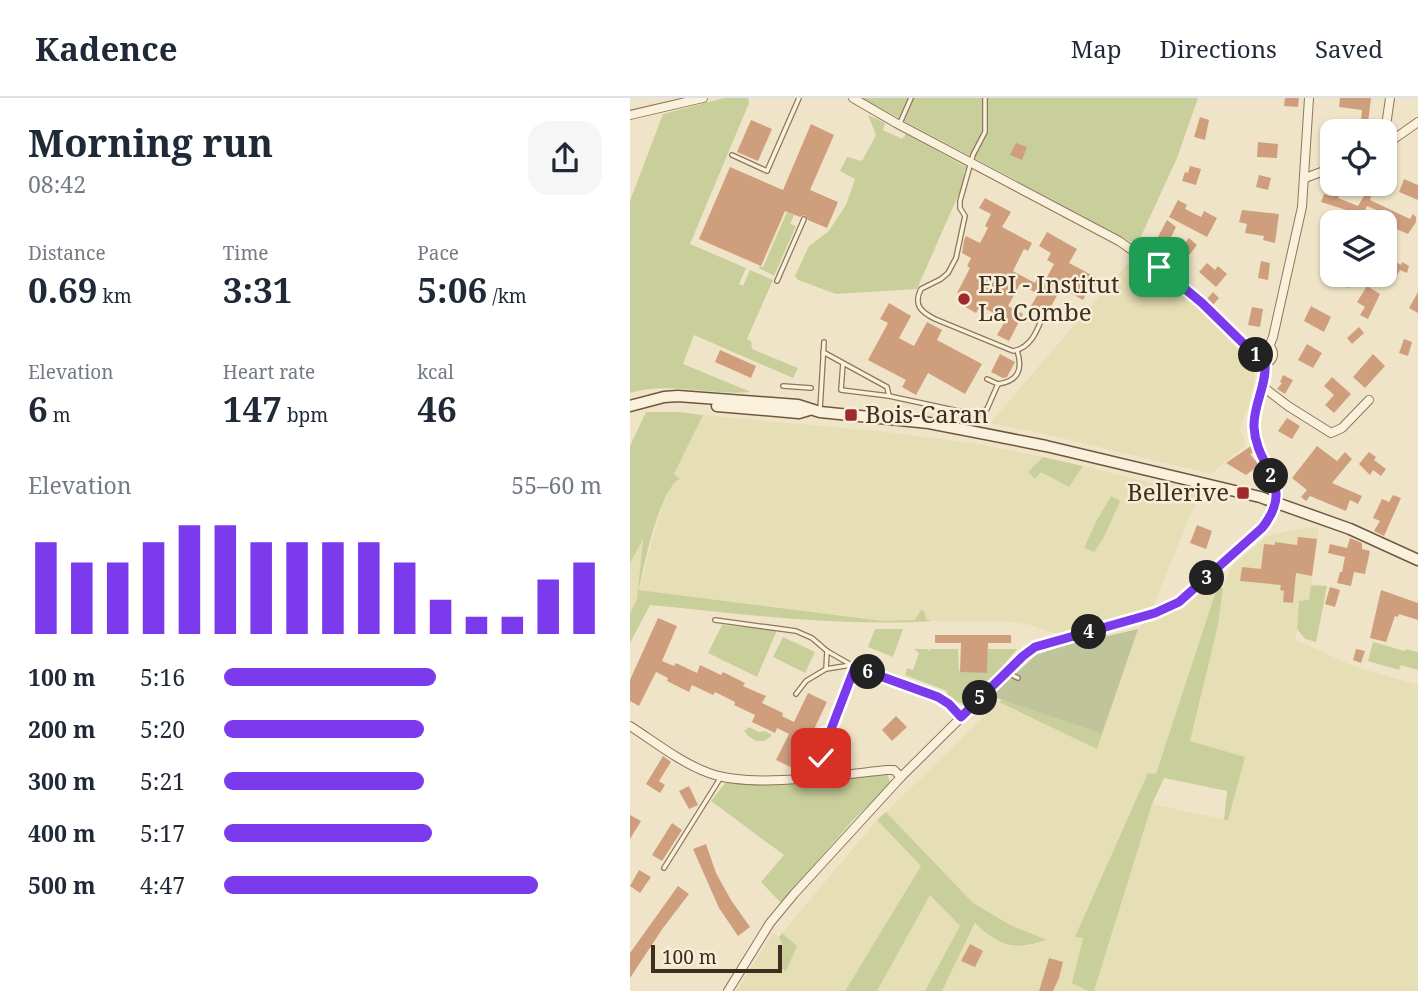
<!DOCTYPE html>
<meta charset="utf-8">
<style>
body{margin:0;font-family:"Noto Serif",serif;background:#f6f6f7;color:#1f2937;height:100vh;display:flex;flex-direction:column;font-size:26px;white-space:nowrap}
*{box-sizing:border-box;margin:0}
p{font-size:23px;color:#747a83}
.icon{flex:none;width:38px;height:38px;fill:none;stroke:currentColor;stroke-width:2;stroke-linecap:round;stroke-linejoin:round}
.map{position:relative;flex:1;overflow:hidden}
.drawer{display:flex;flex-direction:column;background:#fff;width:630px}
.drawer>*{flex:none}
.buttons{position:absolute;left:690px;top:21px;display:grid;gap:14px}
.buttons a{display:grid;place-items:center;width:77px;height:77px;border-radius:14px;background:#fff;box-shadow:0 2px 5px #0004;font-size:35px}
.scale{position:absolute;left:21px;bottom:18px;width:131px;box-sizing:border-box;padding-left:7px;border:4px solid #3d2e20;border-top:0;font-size:19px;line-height:24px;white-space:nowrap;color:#3d2e20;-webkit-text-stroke:5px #f7eed8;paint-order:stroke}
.pin{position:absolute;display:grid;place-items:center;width:60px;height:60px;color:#fff;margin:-30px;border-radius:14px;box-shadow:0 4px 10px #0006}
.km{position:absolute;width:35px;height:35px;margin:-18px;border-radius:50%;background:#222;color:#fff;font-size:19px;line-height:35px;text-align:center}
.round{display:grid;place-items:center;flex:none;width:74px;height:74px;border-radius:21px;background:#f6f6f7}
.headline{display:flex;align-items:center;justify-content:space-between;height:119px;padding:0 28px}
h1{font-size:38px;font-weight:700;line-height:52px}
.metrics{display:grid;grid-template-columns:repeat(3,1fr);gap:10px;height:119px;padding:7px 28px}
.metrics div{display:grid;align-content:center}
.metrics b{font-size:35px;font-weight:700}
.metrics small{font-size:19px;font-weight:400}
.metrics p{font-size:19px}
.chart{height:196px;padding:14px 28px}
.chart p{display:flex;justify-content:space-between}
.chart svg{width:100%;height:126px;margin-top:7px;stroke:#7c3aed;stroke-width:6}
ul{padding:0 28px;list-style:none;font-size:23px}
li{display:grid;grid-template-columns:112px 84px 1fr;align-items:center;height:52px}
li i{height:18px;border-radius:9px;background:#7c3aed}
header{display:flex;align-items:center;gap:42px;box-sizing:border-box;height:98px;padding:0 35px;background:#fff;border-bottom:2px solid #e0e1e3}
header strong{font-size:33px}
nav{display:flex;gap:38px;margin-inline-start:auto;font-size:24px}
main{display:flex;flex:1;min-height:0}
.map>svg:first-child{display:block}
</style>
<header>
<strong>Kadence</strong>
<nav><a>Map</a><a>Directions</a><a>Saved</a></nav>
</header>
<main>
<section class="drawer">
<div class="headline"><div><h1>Morning run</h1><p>08:42</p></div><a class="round"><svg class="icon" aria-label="share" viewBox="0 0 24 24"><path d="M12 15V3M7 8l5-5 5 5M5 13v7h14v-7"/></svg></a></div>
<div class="metrics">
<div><p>Distance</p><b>0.69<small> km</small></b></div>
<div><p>Time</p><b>3:31</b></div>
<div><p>Pace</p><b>5:06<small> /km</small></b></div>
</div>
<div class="metrics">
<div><p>Elevation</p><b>6<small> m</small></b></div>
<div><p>Heart rate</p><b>147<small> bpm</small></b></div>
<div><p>kcal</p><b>46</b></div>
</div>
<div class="chart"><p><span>Elevation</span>55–60 m</p>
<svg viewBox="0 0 160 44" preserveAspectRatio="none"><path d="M5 44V12M15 44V19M25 44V19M35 44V12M45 44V6M55 44V6M65 44V12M75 44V12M85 44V12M95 44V12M105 44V19M115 44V32M125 44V38M135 44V38M145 44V25M155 44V19"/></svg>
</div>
<ul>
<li><b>100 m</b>5:16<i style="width:56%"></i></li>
<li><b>200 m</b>5:20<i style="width:53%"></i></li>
<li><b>300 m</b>5:21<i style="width:53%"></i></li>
<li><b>400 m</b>5:17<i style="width:55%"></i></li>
<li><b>500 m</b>4:47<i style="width:83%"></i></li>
</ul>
</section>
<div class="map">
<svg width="788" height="893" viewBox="0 0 788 893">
<rect width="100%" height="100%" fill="#f0e4c8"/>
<!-- farmland -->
<g fill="#e6deb5">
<polygon points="503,159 539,185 574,215 615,256 624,272 625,281 619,306 610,331 616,347 581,376 407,334 360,325"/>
<polygon points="73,317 257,334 342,345 413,359 399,374 411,374 439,389 453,368 569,397 523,508 496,518 432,535 419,534 400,527 383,524 302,523 296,521 294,516 285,522 253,523 9,492 33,403 39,389 49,380 44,376"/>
<polygon points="689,429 679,503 669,503 666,542 723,568 788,587 788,893 464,893 522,706 597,722 615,659 560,643 588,527 593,490 602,468 637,438 662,432"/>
<polygon points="13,438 7,501 0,515 0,465"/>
<polygon points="587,490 526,677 519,675 446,839 453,839 450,858 451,888 458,893 312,893 346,825 368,844 380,848 401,848 416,842 382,828 343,805 256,714 369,604 467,650 508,531 518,521 557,505 571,494"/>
<polygon points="247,722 291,768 215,893 106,893 143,835 149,839 153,848 167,848 152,835"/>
<polygon points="300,796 331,828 295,893 247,893"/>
</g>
<!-- green -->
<g fill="#c9cf9b">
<path d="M94 0H118L119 5 60 146 116 170 109 186 113 188 120 172 143 182 117 241 121 243 122 251 168 270 163 280 64 237 53 266 121 294C82 298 39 283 0 295V103L33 16Z"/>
<polygon points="231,0 568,0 547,60 507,147"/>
<polygon points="238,17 255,25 253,32 272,41 276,36 338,70 334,73 334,84 287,191 206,196 168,182 165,178 179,148 198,134 216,107 225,81 210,73 217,59 232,63 246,37"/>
<polygon points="157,114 164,117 160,126 166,128 144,178 129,170 129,168 133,169"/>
<path d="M16 314H48L73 317 44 376 50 381C30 389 13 470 9 492L253 523 285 522 291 512 294 513 296 521 302 523C207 529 114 516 20 507L0 545V515L7 501 13 441 0 465V348Z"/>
<polygon points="413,359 453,368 439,389 411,374 405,381 398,374"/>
<polygon points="481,398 490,403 474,439 464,454 454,450 466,424"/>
<polygon points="681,487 697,488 686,544 675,541 667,531 669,503 679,502"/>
<polygon points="587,490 593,490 588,527 560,643 615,659 598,722 594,722 597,693 534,680 522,706 464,893 458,893 442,885 453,840 445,839 518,675 526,676"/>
<polygon points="92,527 147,532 127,579 78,555"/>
<polygon points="245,531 273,531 263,559 238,549"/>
<polygon points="153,539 185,554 175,575 143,559"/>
<polygon points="743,544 775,553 776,551 788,554 788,572 771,567 769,572 738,563"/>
<polygon points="284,551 298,551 298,553 301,551 328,551 329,573 356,575 358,551 387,551 367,575 333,606 316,599 317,593 275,577 277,570 283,572 289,555"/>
<polygon points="372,601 472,636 467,651 369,604"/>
<path d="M119 629 129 634 135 633 142 637C132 648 122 643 114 633Z"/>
<circle cx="198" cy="648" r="11"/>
<polygon points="257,676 261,686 223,722 151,805 131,784 154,757 81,703 96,684 147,685"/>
<path d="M256 714 343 805 382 828 417 842C383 853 371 849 345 825L312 893H295L330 828 300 797 247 893H215L291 768 247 722Z"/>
<polygon points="152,835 167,848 156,873 149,869 152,862 147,854 153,848 149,839"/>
</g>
<!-- cemetery -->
<polygon fill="#bfc49a" points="508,531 472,636 361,598 406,557 437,546 475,537 478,538"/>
<!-- building -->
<g fill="#cf9f7d">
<polygon points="655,0 669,0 668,9 654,8"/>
<polygon points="710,0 741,0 737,33 730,33 732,12 709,9"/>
<polygon points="570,19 579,22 575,42 564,39"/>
<polygon points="121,22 142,31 128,63 107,54"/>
<polygon points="181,26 204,37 180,92 208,104 197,130 178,122 175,117 170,119 155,113 131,168 69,141 100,69 153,92"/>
<polygon points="628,44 648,46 647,60 627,59"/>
<polygon points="386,45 397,49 392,62 380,57"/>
<polygon points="560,68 571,71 566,87 552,83 555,74 558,75"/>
<polygon points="629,77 641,80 638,92 626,89"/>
<polygon points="774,81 788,87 788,102 769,94"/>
<polygon points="702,93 710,96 708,100 728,108 735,96 741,98 740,102 780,121 783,116 786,119 786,124 778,136 755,126 756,123 754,122 757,116 737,108 730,124 723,122 726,115 691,104 694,96 700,98"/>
<polygon points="355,100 381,114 372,129 402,145 398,153 394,151 383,173 405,185 409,177 416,181 424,166 417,162 421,155 409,148 417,134 447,151 439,165 469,181 464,189 461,187 453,202 431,190 417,216 401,208 408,196 390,186 378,208 393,216 379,243 367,237 374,225 362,218 364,215 350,208 346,215 330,206 334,199 327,195 340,170 337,168 341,160 332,155 334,142 336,138 350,145 358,130 355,128 361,116 349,110"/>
<polygon points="548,102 557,107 555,111 571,119 574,113 587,120 577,139 539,119"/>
<polygon points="612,112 649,116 645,145 633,142 634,138 615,135 617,126 609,124"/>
<polygon points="537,122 546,129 532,158 521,152"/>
<polygon points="559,140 567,147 548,171 540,164"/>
<polygon points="762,162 771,167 772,164 779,168 777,175 770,172 763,184 751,177 754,177 757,165"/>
<polygon points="631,163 640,165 638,182 628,180"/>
<polygon points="577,165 585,172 588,168 597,176 586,189 569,174"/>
<polygon points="705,177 719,177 724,180 719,190 711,185 713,182"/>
<polygon points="737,188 750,196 738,221 730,217 735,209 727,204"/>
<polygon points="583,194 589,200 582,208 576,202"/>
<polygon points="788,194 788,215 779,210"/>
<polygon points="259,205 281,218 269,240 284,248 297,224 312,232 307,242 352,266 335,296 298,275 286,297 272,289 276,282 238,262 258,225 250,221"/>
<polygon points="681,208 701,219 694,234 674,223"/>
<polygon points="622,209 633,211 630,229 618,227"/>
<polygon points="729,229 734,235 722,246 717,240"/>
<polygon points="774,241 782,244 778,258 769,255"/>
<polygon points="677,246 692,255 683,270 668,262"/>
<polygon points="90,252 126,268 121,280 85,264"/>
<polygon points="370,256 385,264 377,279 373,280 361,274"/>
<polygon points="743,256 755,268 735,290 723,279"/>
<polygon points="653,277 663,282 655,296 647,291 652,285 650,284"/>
<polygon points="702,279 721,296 704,315 695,307 704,297 694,288"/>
<polygon points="657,320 670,328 662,341 648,333"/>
<polygon points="621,348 623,355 620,356 629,367 616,377 596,365"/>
<polygon points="687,348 707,363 715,354 722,361 702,385 732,398 728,406 720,402 716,413 680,398 676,403 671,399 677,392 662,380"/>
<polygon points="739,354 746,359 744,362 756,371 751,378 743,372 740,377 729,366"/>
<polygon points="763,397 771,400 754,438 744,433 750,423 743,420 752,401 759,404"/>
<polygon points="567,427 582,433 576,451 560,445"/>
<polygon points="668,439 687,441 682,478 666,475 663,505 653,504 654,493 650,492 651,487 610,483 612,469 631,471 634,446 645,447 645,444 667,447"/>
<polygon points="720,440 732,445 732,451 740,453 735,476 724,474 721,488 707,485 710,474 712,474 715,459 698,455 700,446 717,450"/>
<polygon points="700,489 710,492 705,509 695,506"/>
<polygon points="751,492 788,505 788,522 769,516 768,519 765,518 756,544 740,540"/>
<polygon points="28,520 47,528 32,563 44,568 46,565 67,575 70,567 91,577 93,574 115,585 113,588 136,598 132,605 153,615 152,618 164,624 178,595 197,604 165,671 146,662 159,636 147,630 145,635 122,624 125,617 104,607 105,604 85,594 83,597 62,587 59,594 37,583 38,580 26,574 9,608 0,603 0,582"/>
<polygon points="305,537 381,537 381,545 358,545 357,575 330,574 331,545 305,545"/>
<polygon points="726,551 735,553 731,565 723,562"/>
<polygon points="266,618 277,629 262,643 252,632"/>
<polygon points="33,658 41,664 29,683 35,687 30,695 16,686"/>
<polygon points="59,688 68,707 59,711 49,693"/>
<polygon points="0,717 11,723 0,741"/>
<polygon points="42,725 52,732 32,763 22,757"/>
<polygon points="76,746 86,775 101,802 120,829 108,838 89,810 63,751"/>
<polygon points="9,772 21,779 10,795 0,788"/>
<polygon points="48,788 59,796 33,830 0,880 0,855"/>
<polygon points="340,846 353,853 345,869 331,863"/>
<polygon points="419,860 433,864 429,880 423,893 409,893"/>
</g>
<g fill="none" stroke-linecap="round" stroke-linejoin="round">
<!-- lane casing -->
<g stroke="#8d765c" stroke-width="6">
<g id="lane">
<path d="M355 0V34L343 57 330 103V110L335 118 326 160 318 175 311 181 291 191C283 207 291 214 305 221L383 253C401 250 407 233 413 218"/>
<polyline points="270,25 281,0"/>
<polyline points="102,57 137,73 169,0"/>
<polyline points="147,183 174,121"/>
<polyline points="193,254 257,289 259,298 211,292 213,265"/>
<path d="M368 286C389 283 393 271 387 252"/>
<polyline points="153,288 181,290"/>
<polyline points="259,298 347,317 357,311 368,286 357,281"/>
<polyline points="190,312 194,244"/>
<polyline points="85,522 166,533 182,540 197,553 225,569 308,599 319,606 329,618"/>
<polyline points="196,571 221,567"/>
<polyline points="378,575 388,580"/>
<polyline points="166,596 176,583 196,571 197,553"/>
<circle cx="198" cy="648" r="14"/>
<polyline points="200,634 225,569"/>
<polyline points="34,770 91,679"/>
</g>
</g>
<!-- street casing -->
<g stroke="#8d765c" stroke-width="10">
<g id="street">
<polyline points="223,0 266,25 489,143 545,182 618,250 626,254"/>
<polyline points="0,17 73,0"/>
<polyline points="754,42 760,0"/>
<polyline points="754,48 788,24"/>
<polyline points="675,80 702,70"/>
<circle cx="634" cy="256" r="9"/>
<polyline points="639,249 643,239 672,109 679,0"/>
<polyline points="633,289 658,308 701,335 712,330 739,302"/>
<path d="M0 628C25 644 51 665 79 675 120 691 210 677 256 672H264L271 679"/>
<path d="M98 893 140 825 164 796 271 679 398 553 414 546 525 515 549 504 632 431C666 387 626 371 624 329 623 307 637 287 635 265"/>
</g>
</g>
<!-- secondary casing -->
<g stroke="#6f573f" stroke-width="13">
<g id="secondary">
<polyline points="0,308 34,299 48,298 168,307 190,314 299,325 416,348 630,399 720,431 788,462"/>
<polyline points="87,308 169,315 179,312"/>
</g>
</g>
<!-- lane -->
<use href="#lane" stroke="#faf1dc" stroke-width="3.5"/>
<!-- street -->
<use href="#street" stroke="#faf1dc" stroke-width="8"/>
<!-- secondary -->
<use href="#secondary" stroke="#faf1dc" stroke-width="10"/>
</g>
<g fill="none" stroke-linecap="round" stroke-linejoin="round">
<!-- route casing -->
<g stroke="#fff" stroke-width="14">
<path id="route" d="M191 660 185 653C183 641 188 634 200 634L225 569 308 599 319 606 331 619 393 558 405 549 525 515 549 504 632 430C667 386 626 371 624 329 623 307 637 287 635 265L630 264 626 254 618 250 572 205 529 169"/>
</g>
<!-- route -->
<use href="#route" stroke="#7c3aed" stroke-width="9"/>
</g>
<!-- markers -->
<g fill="#9e2a2b" stroke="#f7eed8" stroke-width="2.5">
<circle cx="334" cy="201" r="7"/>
<rect x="214" y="310" width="14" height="14" rx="3.5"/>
<rect x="606" y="388" width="14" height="14" rx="3.5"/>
</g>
<g text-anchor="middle" stroke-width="5" stroke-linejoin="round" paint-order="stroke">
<!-- poi labels -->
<g font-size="24" fill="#3d2e20" stroke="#f7eed8" text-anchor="start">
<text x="348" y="195">EPI - Institut<tspan x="348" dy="28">La Combe</tspan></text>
<text x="235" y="325">Bois-Caran</text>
<text x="599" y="403" text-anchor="end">Bellerive</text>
</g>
</g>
</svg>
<div class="buttons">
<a><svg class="icon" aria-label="locate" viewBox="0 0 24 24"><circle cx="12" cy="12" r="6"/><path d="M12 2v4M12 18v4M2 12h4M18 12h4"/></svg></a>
<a><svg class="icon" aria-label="layers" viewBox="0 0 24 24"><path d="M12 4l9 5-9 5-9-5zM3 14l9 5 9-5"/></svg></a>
</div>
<div class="scale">100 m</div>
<div class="pin" style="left:529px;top:169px;background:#1e9e55"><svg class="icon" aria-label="arrive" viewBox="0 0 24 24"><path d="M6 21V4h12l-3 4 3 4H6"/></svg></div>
<div class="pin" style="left:191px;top:660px;background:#d93025"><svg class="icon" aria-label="check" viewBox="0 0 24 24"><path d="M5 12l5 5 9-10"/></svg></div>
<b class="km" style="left:626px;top:257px">1</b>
<b class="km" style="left:641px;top:378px">2</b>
<b class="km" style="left:577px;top:480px">3</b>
<b class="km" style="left:459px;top:534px">4</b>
<b class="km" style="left:350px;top:600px">5</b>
<b class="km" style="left:238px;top:574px">6</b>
</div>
</main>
